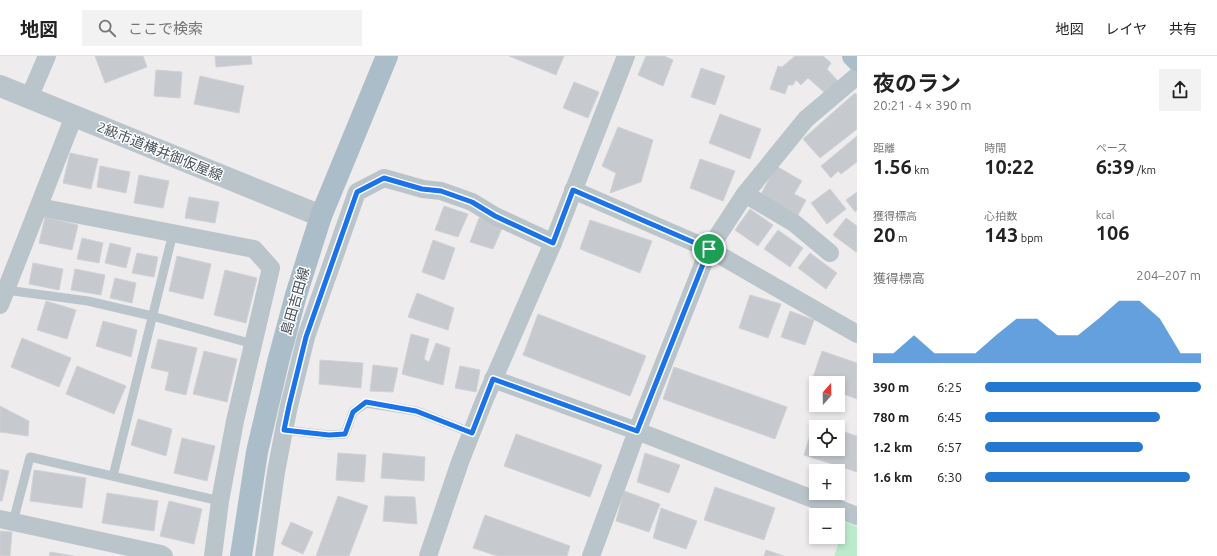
<!DOCTYPE html>
<html lang="ja">
<meta charset="utf-8">
<style>
body{margin:0;font-family:Ubuntu,"Noto Sans JP",sans-serif;background:#f2f2f2;color:#222;height:100vh;display:flex;flex-direction:column;font-size:15px;white-space:nowrap}
*{box-sizing:border-box;margin:0}
p{font-size:13px;color:#767676}
.icon{flex:none;width:22px;height:22px;fill:none;stroke:currentColor;stroke-width:2;stroke-linecap:round;stroke-linejoin:round}
.map{position:relative;flex:1;overflow:hidden}
.side{display:flex;flex-direction:column;background:#fff;width:360px}
.side>*{flex:none}
.needle{width:26px;rotate:20deg}
.buttons{position:absolute;left:809px;top:320px;display:grid;gap:8px}
.buttons a{display:grid;place-items:center;width:36px;height:36px;border-radius:0px;background:#fff;box-shadow:0 2px 6px #0003;font-size:20px}
.pin{position:absolute;display:grid;place-items:center;width:34px;height:34px;color:#fff;margin:-17px;border:2px solid #fff;border-radius:50%;box-shadow:0 1px 4px #0007}
.round{display:grid;place-items:center;flex:none;width:42px;height:42px;border-radius:0px;background:#f2f2f2}
.head{display:flex;align-items:center;justify-content:space-between;height:68px;padding:0 16px}
h1{font-size:22px;font-weight:700;line-height:30px}
.stats{display:grid;grid-template-columns:repeat(3,1fr);gap:6px;height:68px;padding:4px 16px}
.stats div{display:grid;align-content:center}
.stats b{font-size:20px;font-weight:700}
.stats small{font-size:11px;font-weight:400}
.stats p{font-size:11px}
.chart{height:112px;padding:8px 16px}
.chart p{display:flex;justify-content:space-between}
.chart svg{width:100%;height:72px;margin-top:4px;fill:#2379d1;opacity:.7}
ul{padding:0 16px;list-style:none;font-size:13px}
li{display:grid;grid-template-columns:64px 48px 1fr;align-items:center;height:30px}
li i{height:10px;border-radius:5px;background:#2379d1}
header{display:flex;align-items:center;gap:24px;box-sizing:border-box;height:56px;padding:0 20px;background:#fff;border-bottom:1px solid #e0e0e0}
header strong{font-size:19px}
nav{display:flex;gap:22px;margin-inline-start:auto;font-size:14px}
.search{width:280px;height:36px;background:#f2f2f2;display:flex;align-items:center;gap:10px;box-sizing:border-box;padding:0 14px;border-radius:0px;color:#767676;font-size:15px}
main{display:flex;flex:1;min-height:0}
.map>svg:first-child{display:block}
</style>
<header>
<strong>地図</strong>
<div class="search"><svg class="icon" aria-label="search" viewBox="0 0 24 24"><circle cx="10" cy="10" r="6"/><path d="M15 15l6 6"/></svg>ここで検索</div>
<nav><a>地図</a><a>レイヤ</a><a>共有</a></nav>
</header>
<main>
<div class="map">
<svg width="857" height="500" viewBox="0 0 857 500">
<rect width="100%" height="100%" fill="#eeecec"/>
<!-- green -->
<polygon fill="#bbebcb" points="846,466 857,471 857,500 834,500"/>
<!-- building -->
<g fill="#c6c9ce" stroke="#d0d2d7">
<polygon points="95,0 143,0 147,11 105,27"/>
<polygon points="215,0 251,0 252,8 216,11"/>
<polygon points="509,0 564,0 556,19"/>
<polygon points="646,0 664,0 673,4 663,30 638,19"/>
<polygon points="795,0 823,0 831,7 827,13 838,25 825,37 808,22 801,29 796,24 793,29 788,29 785,38 770,33 778,10 782,11"/>
<polygon points="701,12 725,20 715,49 691,41"/>
<polygon points="156,14 182,16 180,42 154,40"/>
<polygon points="200,20 244,30 239,57 194,48"/>
<polygon points="574,26 599,36 588,62 563,52"/>
<polygon points="855,37 857,39 857,73 820,102 803,83"/>
<polygon points="720,58 761,73 750,103 709,87"/>
<polygon points="618,71 653,84 641,126 610,137 616,117 602,110"/>
<polygon points="857,80 857,106 841,118 838,115 831,122 821,110"/>
<polygon points="70,97 98,103 91,133 63,127"/>
<polygon points="700,103 735,115 723,145 690,132"/>
<polygon points="100,110 130,116 126,137 97,131"/>
<polygon points="776,110 802,125 794,138 806,144 798,159 761,138"/>
<polygon points="139,119 169,125 163,152 134,147"/>
<polygon points="830,133 846,153 827,168 811,147"/>
<polygon points="857,136 857,154 855,156 846,144"/>
<polygon points="189,141 219,146 215,167 185,162"/>
<polygon points="444,150 468,158 458,181 435,174"/>
<polygon points="750,153 773,169 758,190 735,174"/>
<polygon points="45,161 78,169 72,194 39,187"/>
<polygon points="479,162 503,170 493,193 470,186"/>
<polygon points="846,162 857,170 857,195 856,196 833,179"/>
<polygon points="590,164 652,185 640,217 580,193"/>
<polygon points="778,174 803,192 790,211 764,193"/>
<polygon points="82,182 103,187 99,207 77,203"/>
<polygon points="433,184 455,192 444,224 422,216"/>
<polygon points="110,187 131,192 126,212 105,207"/>
<polygon points="137,197 158,201 154,221 132,217"/>
<polygon points="810,197 837,217 826,233 798,212"/>
<polygon points="177,200 211,208 203,243 169,235"/>
<polygon points="33,207 63,213 59,234 29,228"/>
<polygon points="75,213 105,219 101,239 71,234"/>
<polygon points="225,214 257,222 246,267 214,259"/>
<polygon points="115,222 136,227 132,247 110,242"/>
<polygon points="417,237 454,252 448,274 408,261"/>
<polygon points="750,239 781,248 768,282 739,272"/>
<polygon points="46,245 76,254 67,283 37,274"/>
<polygon points="790,255 814,264 805,289 781,281"/>
<polygon points="538,258 646,300 630,340 523,299"/>
<polygon points="103,265 137,274 131,301 96,290"/>
<polygon points="411,278 429,283 424,303 429,306 436,287 450,292 443,329 402,318"/>
<polygon points="22,282 71,302 59,331 11,311"/>
<polygon points="158,283 197,292 186,339 165,334 169,316 151,312"/>
<polygon points="204,295 237,303 227,346 193,338"/>
<polygon points="822,295 857,307 857,343 838,336 838,327 816,327 816,329 811,327"/>
<polygon points="320,304 363,307 361,332 319,328"/>
<polygon points="373,309 398,312 393,336 370,335"/>
<polygon points="77,310 126,330 114,358 66,338"/>
<polygon points="460,310 480,314 476,336 455,332"/>
<polygon points="674,311 787,351 775,383 663,343"/>
<polygon points="0,350 29,365 28,380 0,376"/>
<polygon points="138,363 172,373 166,400 131,389"/>
<polygon points="814,366 829,371 816,371 816,393 838,393 838,374 857,380 857,416 804,399"/>
<polygon points="516,378 602,409 590,441 504,410"/>
<polygon points="182,382 215,390 207,425 174,417"/>
<polygon points="338,397 366,399 364,426 336,424"/>
<polygon points="383,397 425,401 424,425 381,422"/>
<polygon points="645,397 680,409 669,437 637,426"/>
<polygon points="0,413 9,415 2,445 0,445"/>
<polygon points="34,414 86,422 82,452 30,445"/>
<polygon points="715,431 775,452 764,484 704,464"/>
<polygon points="624,435 660,448 649,476 616,465"/>
<polygon points="107,437 158,445 154,475 102,467"/>
<polygon points="338,440 368,450 349,500 316,500"/>
<polygon points="385,440 415,441 417,468 383,465"/>
<polygon points="169,445 202,453 194,488 160,480"/>
<polygon points="661,452 697,465 686,493 653,482"/>
<polygon points="485,459 570,490 567,500 497,500 473,492"/>
<polygon points="291,466 313,476 303,498 281,488"/>
<polygon points="0,475 12,476 10,500 0,500"/>
<polygon points="766,494 784,500 764,500"/>
<polygon points="50,496 74,500 49,500"/>
</g>
<g fill="none" stroke-linecap="round" stroke-linejoin="round">
<!-- service -->
<g stroke="#bac4cb" stroke-width="9">
<polyline points="6,234 88,245 152,260 253,288"/>
<polyline points="284,374 329,379 345,378 353,356 366,347 416,355 472,377"/>
<polyline points="113,420 173,177"/>
<polyline points="13,466 30,401 220,445"/>
</g>
<!-- minor -->
<g stroke="#bac4cb" stroke-width="18">
<polyline points="29,42 47,0"/>
<polyline points="573,134 709,193 857,278"/>
<polyline points="745,138 794,167 830,197"/>
<polyline points="39,151 254,193 271,212 235,365 220,445 213,500"/>
<polyline points="0,249 74,60"/>
<polyline points="493,323 637,375 857,460"/>
<polyline points="0,463 161,498 164,500"/>
<polyline points="264,500 276,416 284,374 289,350 306,281 357,136 384,122 423,133 441,135 472,146 495,160 553,187"/>
<polyline points="428,500 460,406 484,345 553,187 626,0"/>
<polyline points="591,500 637,375 709,193 745,138 806,63 857,20"/>
</g>
<!-- tertiary -->
<polyline stroke="#bac4cb" stroke-width="22" points="0,30 321,160"/>
<!-- primary -->
<g stroke="#acbdca" stroke-width="22">
<polyline points="853,0 857,4"/>
<polyline points="241,500 257,396 278,306 296,239 321,160 387,0"/>
</g>
</g>
<g fill="none" stroke-linecap="round" stroke-linejoin="round">
<!-- route casing -->
<g stroke="#fff" stroke-width="8">
<polygon id="route" points="384,122 422,133 441,135 472,146 495,160 553,187 573,134 709,193 637,375 493,323 472,377 416,355 366,346 353,356 345,378 329,379 284,374 289,350 306,281 357,136"/>
</g>
<!-- route -->
<use href="#route" stroke="#1a73e8" stroke-width="5"/>
</g>
<g text-anchor="middle" stroke-width="3" stroke-linejoin="round" paint-order="stroke">
<!-- street labels -->
<g font-size="14" fill="#455058" stroke="#fff">
<text transform="translate(160 95) rotate(22)" y="5">2級市道横井御仮屋線</text>
<text transform="translate(295 245) rotate(-74)" y="5">島田吉田線</text>
</g>
</g>
</svg>
<div class="buttons">
<a><svg class="needle" viewBox="-14 -14 28 28"><path d="M0-13l5 13h-10z" fill="#e53935"/><path d="M0 13l5-13h-10z" fill="#767676"/></svg></a>
<a><svg class="icon" aria-label="locate" viewBox="0 0 24 24"><circle cx="12" cy="12" r="6"/><path d="M12 2v4M12 18v4M2 12h4M18 12h4"/></svg></a>
<a>+</a>
<a>−</a>
</div>
<div class="pin" style="left:709px;top:193px;background:#1e9e55"><svg class="icon" aria-label="arrive" viewBox="0 0 24 24"><path d="M6 21V4h12l-3 4 3 4H6"/></svg></div>
</div>
<section class="side">
<div class="head"><div><h1>夜のラン</h1><p>20:21 · 4 × 390 m</p></div><a class="round"><svg class="icon" aria-label="share" viewBox="0 0 24 24"><path d="M12 15V3M7 8l5-5 5 5M5 13v7h14v-7"/></svg></a></div>
<div class="stats">
<div><p>距離</p><b>1.56<small> km</small></b></div>
<div><p>時間</p><b>10:22</b></div>
<div><p>ペース</p><b>6:39<small> /km</small></b></div>
</div>
<div class="stats">
<div><p>獲得標高</p><b>20<small> m</small></b></div>
<div><p>心拍数</p><b>143<small> bpm</small></b></div>
<div><p>kcal</p><b>106</b></div>
</div>
<div class="chart"><p><span>獲得標高</span>204–207 m</p>
<svg viewBox="0 0 160 44" preserveAspectRatio="none"><path d="M0 44V38L10 38L20 27L30 38L40 38L50 38L60 27L70 17L80 17L90 27L100 27L110 17L120 6L130 6L140 17L150 38L160 38V44z"/></svg>
</div>
<ul>
<li><b>390 m</b>6:25<i style="width:100%"></i></li>
<li><b>780 m</b>6:45<i style="width:81%"></i></li>
<li><b>1.2 km</b>6:57<i style="width:73%"></i></li>
<li><b>1.6 km</b>6:30<i style="width:95%"></i></li>
</ul>
</section>
</main>
